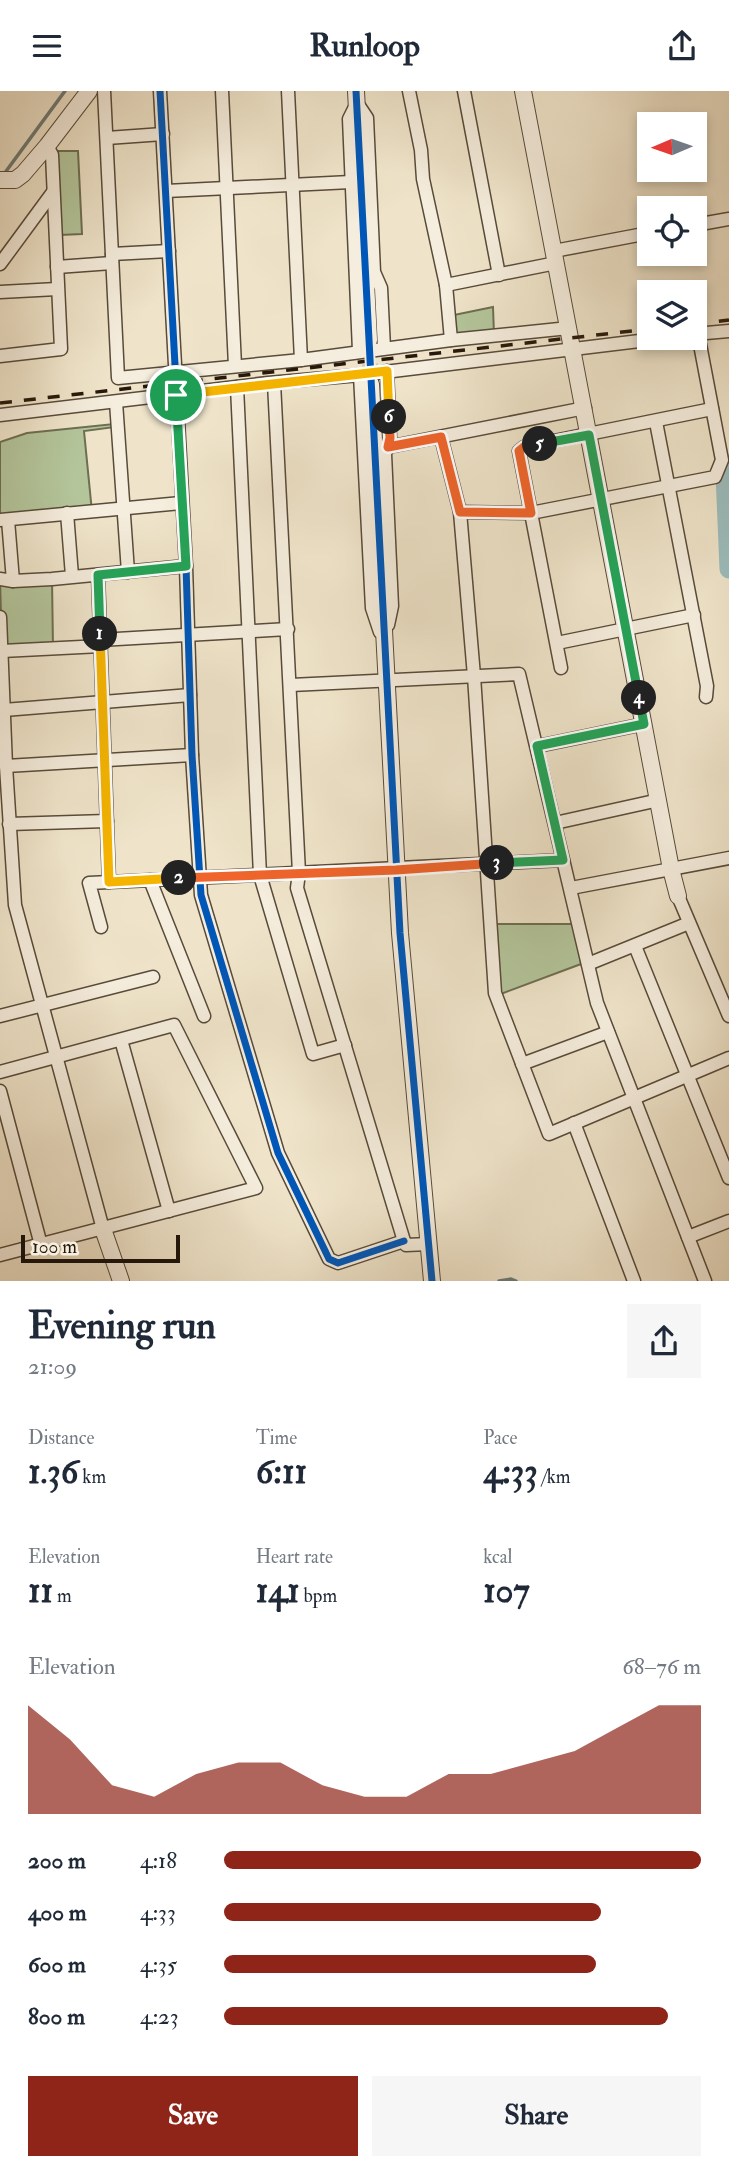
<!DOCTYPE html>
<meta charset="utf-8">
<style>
body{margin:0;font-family:"IM FELL Double Pica",serif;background:#f6f6f7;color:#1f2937;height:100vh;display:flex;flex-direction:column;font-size:26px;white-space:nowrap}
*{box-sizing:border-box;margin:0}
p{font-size:23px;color:#747a83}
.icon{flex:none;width:38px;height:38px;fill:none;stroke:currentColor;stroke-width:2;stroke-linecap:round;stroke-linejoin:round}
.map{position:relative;height:1190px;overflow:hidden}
.side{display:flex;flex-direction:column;background:#fff;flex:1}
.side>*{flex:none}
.needle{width:46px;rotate:268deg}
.tools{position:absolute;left:637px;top:21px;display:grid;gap:14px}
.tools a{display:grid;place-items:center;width:70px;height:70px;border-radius:0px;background:#fff;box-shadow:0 4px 10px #0003;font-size:35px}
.scale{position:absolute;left:21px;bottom:18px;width:159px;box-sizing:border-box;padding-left:7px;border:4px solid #26180a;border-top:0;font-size:19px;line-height:24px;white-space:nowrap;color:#26180a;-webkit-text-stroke:5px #f5eddd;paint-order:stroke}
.pin{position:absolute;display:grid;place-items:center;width:60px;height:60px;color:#fff;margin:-30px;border:4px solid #fff;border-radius:50%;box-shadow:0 2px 7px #0007}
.km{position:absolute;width:35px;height:35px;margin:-18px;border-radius:50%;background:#222;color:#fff;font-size:19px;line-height:35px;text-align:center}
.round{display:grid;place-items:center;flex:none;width:74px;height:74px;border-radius:0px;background:#f6f6f7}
.summary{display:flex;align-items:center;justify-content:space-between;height:119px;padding:0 28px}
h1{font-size:38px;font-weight:700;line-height:52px}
.figures{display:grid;grid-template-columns:repeat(3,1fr);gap:10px;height:119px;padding:7px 28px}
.figures div{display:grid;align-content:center}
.figures b{font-size:35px;font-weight:700}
.figures small{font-size:19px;font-weight:400}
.figures p{font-size:19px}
.chart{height:196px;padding:14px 28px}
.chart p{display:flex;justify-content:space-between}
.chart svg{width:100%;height:126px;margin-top:7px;fill:#8f2418;opacity:.7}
.action{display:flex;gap:14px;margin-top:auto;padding:14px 28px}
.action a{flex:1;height:80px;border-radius:0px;background:#8f2418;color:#fff;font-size:28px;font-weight:700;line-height:80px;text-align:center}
.action a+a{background:#f6f6f7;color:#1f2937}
ul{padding:0 28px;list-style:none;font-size:23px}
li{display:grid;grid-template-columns:112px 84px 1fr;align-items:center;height:52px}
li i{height:18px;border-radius:9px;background:#8f2418}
header{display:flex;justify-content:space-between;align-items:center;height:91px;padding:0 28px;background:#fff;font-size:32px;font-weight:700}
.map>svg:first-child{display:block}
</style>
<header><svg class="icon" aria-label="menu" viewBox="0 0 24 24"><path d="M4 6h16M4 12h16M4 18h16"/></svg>Runloop<svg class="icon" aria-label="share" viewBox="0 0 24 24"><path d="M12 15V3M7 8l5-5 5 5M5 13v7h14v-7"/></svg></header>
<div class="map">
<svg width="729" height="1190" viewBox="0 0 729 1190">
<rect width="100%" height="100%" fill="#efe4ca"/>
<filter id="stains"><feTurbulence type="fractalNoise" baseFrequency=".00286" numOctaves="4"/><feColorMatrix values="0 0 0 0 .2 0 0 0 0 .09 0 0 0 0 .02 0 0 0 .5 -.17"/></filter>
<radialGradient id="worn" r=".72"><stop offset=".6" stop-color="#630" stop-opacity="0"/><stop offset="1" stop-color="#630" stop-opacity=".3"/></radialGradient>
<!-- park -->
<g fill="#b4c59b" stroke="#6d6e52" stroke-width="2">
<polygon points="56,60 78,60 82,143 60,144"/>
<polygon points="493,216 494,244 451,249 449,225"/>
<polygon points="114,333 115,336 84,340 92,421 0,429 0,351 27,342"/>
<polygon points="0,488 52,488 53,557 2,560"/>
<polygon points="490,833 575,833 581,873 498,904"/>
</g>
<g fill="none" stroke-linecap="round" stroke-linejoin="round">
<!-- stream -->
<g stroke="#6d7b75" stroke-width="3.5">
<polyline points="4,83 65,0"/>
<polyline points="499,1190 511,1188 516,1190"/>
</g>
<!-- river -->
<polyline stroke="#9cbdbd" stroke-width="19" points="729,373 725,383 729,478"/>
<!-- tertiary-tunnel -->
<polyline stroke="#d1c5ad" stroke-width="16" stroke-dasharray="16 8" stroke-linecap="butt" points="369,249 371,293"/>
<!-- minor casing -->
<g stroke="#584b3a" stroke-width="15">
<g id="minor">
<polyline points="104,0 118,287 301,269 451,249 569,237"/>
<polyline points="160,0 186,475 192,664 201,804 278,1062 329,1168 338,1172 404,1150"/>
<polyline points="222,0 235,275"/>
<polyline points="288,0 301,269"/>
<polyline points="409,0 421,59 423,88 446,194 451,249"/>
<polyline points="464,0 499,184"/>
<polyline points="107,47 163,43"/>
<polyline points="166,100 351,91"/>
<polyline points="695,134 729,128"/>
<polyline points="554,160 649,142"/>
<polyline points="112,163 169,160"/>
<polyline points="0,173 53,101"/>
<polyline points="57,176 112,172"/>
<polyline points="446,194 556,172"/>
<polyline points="0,201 57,198"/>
<polyline points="695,243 729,240"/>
<polyline points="359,260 349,28 357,12 367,27 374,181 381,197 384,257"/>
<polyline points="0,265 61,258 52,64 47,55"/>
<polyline points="387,280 390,347 385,363 392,515 388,534"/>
<polyline points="360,284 372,517 380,541"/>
<polyline points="274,292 299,782 297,797 404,1150 406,1154 429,1153"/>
<polyline points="237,296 260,784 313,963 345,954"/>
<polyline points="116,311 128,481"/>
<polyline points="0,324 268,292 360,284 664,247"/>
<polyline points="656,331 707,595 706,606"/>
<polyline points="441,346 460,421 474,585 495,902 549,1043 729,967"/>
<polyline points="388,356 585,317"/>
<polyline points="460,421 531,422 715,386 722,369 698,243"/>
<polyline points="67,422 72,485"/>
<polyline points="0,429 181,412"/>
<polyline points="8,429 13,490"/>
<polyline points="98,484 109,791"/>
<polyline points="0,488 13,490 52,488 186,475"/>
<polyline points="0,526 6,675 15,814 103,1138"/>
<polyline points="100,549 288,538"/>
<polyline points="557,552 694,524"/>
<polyline points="2,560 101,555"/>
<polyline points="561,577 519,360 524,356 712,318"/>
<polyline points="291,594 519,583 597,912 705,1190"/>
<polyline points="4,619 190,604"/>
<polyline points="538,655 644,633"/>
<polyline points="6,675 192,664"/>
<polyline points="555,732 659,709"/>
<polyline points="9,733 107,730"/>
<polyline points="150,789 204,925"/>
<polyline points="571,797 729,767"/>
<polyline points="678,805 729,925"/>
<polyline points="101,836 89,792 563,769"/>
<polyline points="635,855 729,1087"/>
<polyline points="588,873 689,832"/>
<polyline points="0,925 153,886"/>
<polyline points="121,949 169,1120"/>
<polyline points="522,973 608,941"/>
<polyline points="0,981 174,934 256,1097 0,1164"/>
<polyline points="0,1000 41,1154"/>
<polyline points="574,1032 634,1190"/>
<polyline points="688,1146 729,1130"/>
</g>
</g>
<!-- tertiary casing -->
<g stroke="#584b3a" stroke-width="18">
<g id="tertiary">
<polyline points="356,0 369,249"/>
<polyline points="523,0 671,778 678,805"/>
<polyline points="0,89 15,89 23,83 47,55 89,0"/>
<polyline points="371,293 400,842 432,1190"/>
<polyline points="103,1138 121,1190"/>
</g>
</g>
<!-- minor -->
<use href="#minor" stroke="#f5eddd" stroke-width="12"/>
<!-- tertiary -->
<use href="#tertiary" stroke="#f5eddd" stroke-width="16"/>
<!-- rail -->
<g stroke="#26180a" stroke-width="3.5" stroke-dasharray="12 12" stroke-linecap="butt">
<polyline points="695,233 729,229"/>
<polyline points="0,312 649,238"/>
</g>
<!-- cycleway casing -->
<g stroke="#f5eddd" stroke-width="11">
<g id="cycleway">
<polyline points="160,0 186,475 192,664 201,804 278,1062 329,1168 338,1172 404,1150"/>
<polyline points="356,0 400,842 432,1190"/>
</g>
</g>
<!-- cycleway -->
<use href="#cycleway" stroke="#0057b8" stroke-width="7"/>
</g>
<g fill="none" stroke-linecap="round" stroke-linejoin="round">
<!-- split-1 casing -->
<g stroke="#fff" stroke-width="14">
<polyline id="split-1" points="100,543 98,484 186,475 176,304"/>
</g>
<!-- split-2 casing -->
<g stroke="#fff" stroke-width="14">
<polyline id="split-2" points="100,543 109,791 179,787"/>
</g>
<!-- split-3 casing -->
<g stroke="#fff" stroke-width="14">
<polyline id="split-3" points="179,787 396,779 497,772"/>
</g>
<!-- split-4 casing -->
<g stroke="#fff" stroke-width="14">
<polyline id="split-4" points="497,772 563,769 537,655 644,633 639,607"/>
</g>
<!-- split-5 casing -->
<g stroke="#fff" stroke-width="14">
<polyline id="split-5" points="540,353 589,344 639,607"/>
</g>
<!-- split-6 casing -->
<g stroke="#fff" stroke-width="14">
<polyline id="split-6" points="389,326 390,347 388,356 441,346 460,421 531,422 519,360 524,356 540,353"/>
</g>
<!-- split-7 casing -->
<g stroke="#fff" stroke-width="14">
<polyline id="split-7" points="176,304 387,280 389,326"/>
</g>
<!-- split-1 -->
<use href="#split-1" stroke="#22a559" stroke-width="9"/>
<!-- split-2 -->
<use href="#split-2" stroke="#f5b400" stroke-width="9"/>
<!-- split-3 -->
<use href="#split-3" stroke="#f0652b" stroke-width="9"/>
<!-- split-4 -->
<use href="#split-4" stroke="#22a559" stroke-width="9"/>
<!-- split-5 -->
<use href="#split-5" stroke="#22a559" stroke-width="9"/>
<!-- split-6 -->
<use href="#split-6" stroke="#f0652b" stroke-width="9"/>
<!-- split-7 -->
<use href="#split-7" stroke="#f5b400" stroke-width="9"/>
</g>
<rect width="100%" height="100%" filter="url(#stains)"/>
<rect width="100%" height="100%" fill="url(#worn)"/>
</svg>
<div class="tools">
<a><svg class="needle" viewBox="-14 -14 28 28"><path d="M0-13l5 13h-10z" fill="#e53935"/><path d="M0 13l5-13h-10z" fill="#747a83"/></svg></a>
<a><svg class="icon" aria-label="locate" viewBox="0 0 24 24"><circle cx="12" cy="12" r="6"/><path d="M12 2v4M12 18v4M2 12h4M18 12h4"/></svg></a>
<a><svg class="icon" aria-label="layers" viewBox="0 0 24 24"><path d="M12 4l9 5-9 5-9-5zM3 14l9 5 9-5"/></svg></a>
</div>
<div class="scale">100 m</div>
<div class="pin" style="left:176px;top:304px;background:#1e9e55"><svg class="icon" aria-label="arrive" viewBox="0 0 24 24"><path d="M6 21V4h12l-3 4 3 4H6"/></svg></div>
<b class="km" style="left:100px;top:543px">1</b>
<b class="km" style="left:179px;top:787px">2</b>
<b class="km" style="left:497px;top:772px">3</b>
<b class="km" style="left:639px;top:607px">4</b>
<b class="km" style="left:540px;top:353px">5</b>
<b class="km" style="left:389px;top:326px">6</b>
</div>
<section class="side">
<div class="summary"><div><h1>Evening run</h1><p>21:09</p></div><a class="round"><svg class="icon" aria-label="share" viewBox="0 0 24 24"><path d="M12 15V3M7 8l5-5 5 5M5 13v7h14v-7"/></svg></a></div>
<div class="figures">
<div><p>Distance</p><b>1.36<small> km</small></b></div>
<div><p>Time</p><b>6:11</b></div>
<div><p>Pace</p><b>4:33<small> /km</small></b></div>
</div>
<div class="figures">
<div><p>Elevation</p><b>11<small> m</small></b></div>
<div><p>Heart rate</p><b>141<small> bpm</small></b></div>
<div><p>kcal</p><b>107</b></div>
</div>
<div class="chart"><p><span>Elevation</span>68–76 m</p>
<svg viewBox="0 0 160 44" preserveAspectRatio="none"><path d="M0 44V6L10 18L20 34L30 38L40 30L50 26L60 26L70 34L80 38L90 38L100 30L110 30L120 26L130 22L140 14L150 6L160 6V44z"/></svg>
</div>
<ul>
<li><b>200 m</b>4:18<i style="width:100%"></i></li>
<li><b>400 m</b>4:33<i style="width:79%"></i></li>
<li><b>600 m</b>4:35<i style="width:78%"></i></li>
<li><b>800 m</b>4:23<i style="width:93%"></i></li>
</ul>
<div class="action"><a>Save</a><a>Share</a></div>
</section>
